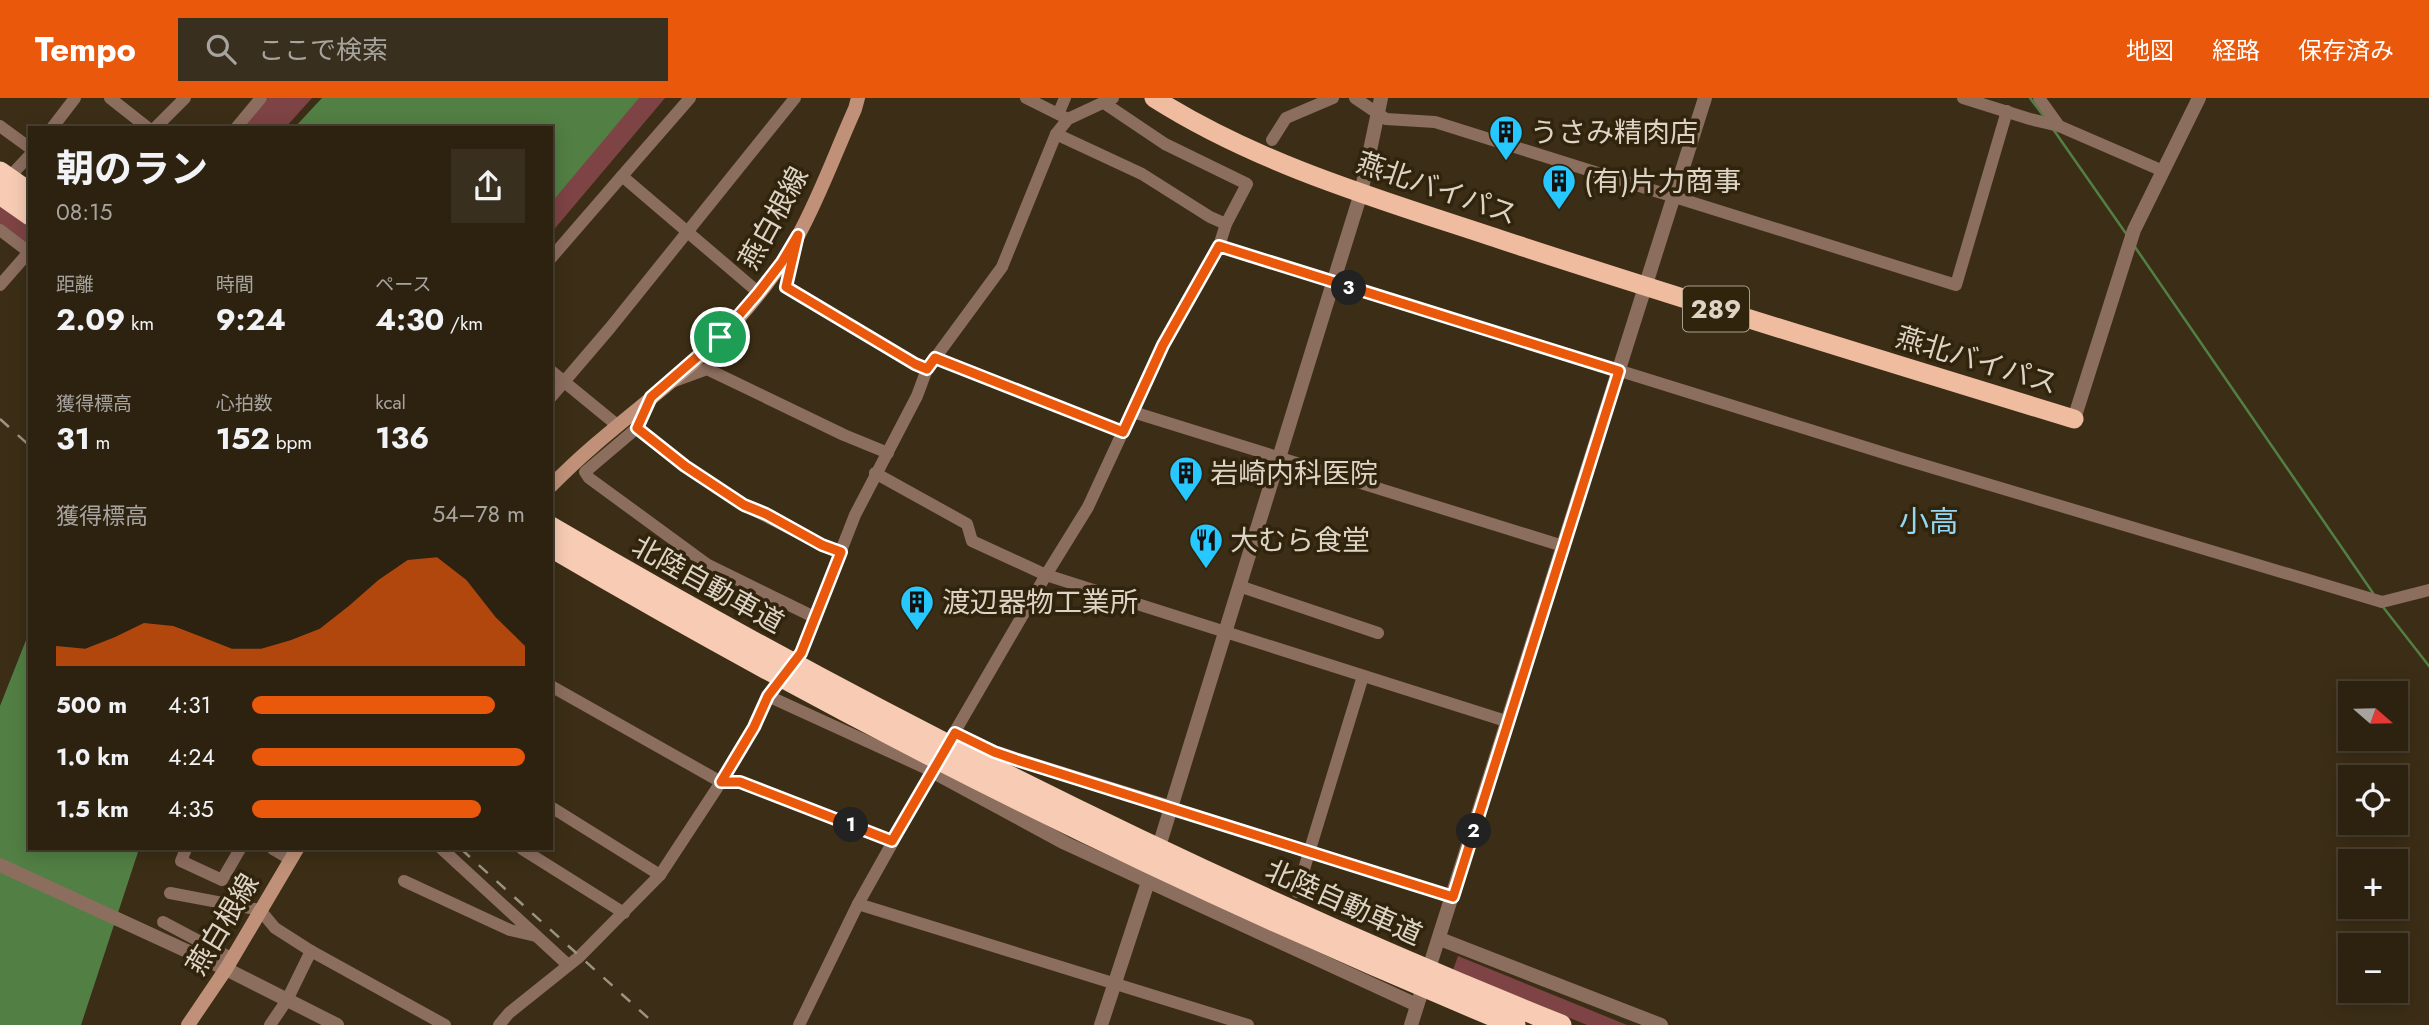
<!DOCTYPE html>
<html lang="ja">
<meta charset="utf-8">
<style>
body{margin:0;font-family:Jost,"Noto Sans JP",sans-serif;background:#392f1e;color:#f1f3f6;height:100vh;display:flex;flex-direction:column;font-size:26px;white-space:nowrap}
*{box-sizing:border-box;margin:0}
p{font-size:23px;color:#a7a49f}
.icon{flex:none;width:38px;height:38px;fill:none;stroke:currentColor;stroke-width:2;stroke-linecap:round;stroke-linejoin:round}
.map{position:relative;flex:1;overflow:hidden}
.sheet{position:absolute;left:28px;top:28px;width:525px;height:724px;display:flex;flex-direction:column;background:#2d2210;border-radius:0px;box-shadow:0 4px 18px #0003,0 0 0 2px #483f30}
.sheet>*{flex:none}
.needle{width:46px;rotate:110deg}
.buttons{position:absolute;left:2338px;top:583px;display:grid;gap:14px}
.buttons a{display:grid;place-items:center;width:70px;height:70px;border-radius:0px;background:#2d2210;box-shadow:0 4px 18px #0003,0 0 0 2px #483f30;font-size:35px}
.pin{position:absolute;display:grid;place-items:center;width:60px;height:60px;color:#fff;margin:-30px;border:4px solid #fff;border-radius:50%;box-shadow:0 2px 7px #0007}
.km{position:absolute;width:35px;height:35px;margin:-18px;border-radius:50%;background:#222;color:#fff;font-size:19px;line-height:35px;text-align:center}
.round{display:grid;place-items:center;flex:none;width:74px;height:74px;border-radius:0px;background:#392f1e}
.headline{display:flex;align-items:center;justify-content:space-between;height:119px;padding:0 28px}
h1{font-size:38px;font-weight:700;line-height:52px}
.metrics{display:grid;grid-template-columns:repeat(3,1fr);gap:10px;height:119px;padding:7px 28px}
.metrics div{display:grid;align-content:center}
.metrics b{font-size:30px;font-weight:700}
.metrics small{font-size:19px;font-weight:400}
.metrics p{font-size:19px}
.chart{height:196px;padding:14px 28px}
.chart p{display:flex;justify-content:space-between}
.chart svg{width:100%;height:126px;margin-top:7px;fill:#ea580c;opacity:.7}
ul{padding:0 28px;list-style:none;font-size:23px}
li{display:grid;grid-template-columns:112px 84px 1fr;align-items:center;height:52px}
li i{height:18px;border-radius:9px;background:#ea580c}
header{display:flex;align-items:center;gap:42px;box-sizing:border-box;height:98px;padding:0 35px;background:#ea580c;color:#fff}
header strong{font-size:33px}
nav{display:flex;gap:38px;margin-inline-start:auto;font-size:24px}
.search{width:490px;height:63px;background:#392f1e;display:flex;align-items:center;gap:18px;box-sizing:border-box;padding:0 24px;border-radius:0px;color:#a7a49f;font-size:26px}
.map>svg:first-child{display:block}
</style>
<header>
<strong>Tempo</strong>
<div class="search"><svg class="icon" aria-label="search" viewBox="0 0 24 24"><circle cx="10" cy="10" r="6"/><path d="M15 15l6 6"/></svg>ここで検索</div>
<nav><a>地図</a><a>経路</a><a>保存済み</a></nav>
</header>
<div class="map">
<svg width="2429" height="927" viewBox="0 0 2429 927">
<rect width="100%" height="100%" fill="#3c2e16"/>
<!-- green -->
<g fill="#7e4344">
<polygon points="268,0 312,0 285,30 243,30"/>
<polygon points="632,0 665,0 551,135 551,94"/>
<polygon points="0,108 30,129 30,149 0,127"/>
<polygon points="1458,858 1627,927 1587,927 1453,872"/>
</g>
<!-- water -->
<g fill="#527f44">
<polygon points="322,0 639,0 551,105 551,30 294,30"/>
<polygon points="30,532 30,751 139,751 81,927 0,927 0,608"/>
</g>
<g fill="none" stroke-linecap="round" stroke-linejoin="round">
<!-- stream -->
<g stroke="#527f44" stroke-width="2.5">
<polyline points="2030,0 2045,20"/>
<polyline points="2053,31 2127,137"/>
<polyline points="2135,149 2373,495"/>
<polyline points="2383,509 2429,568"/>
</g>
<!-- minor -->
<g stroke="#8c6e5f" stroke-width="12">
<polyline points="110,0 148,30"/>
<polyline points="690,0 622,78 759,195"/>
<polyline points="1026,0 1068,21"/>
<polyline points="1355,0 1386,21 1435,24 1956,187 2007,13"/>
<polyline points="1963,0 2030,21 2059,28 2163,73"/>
<polyline points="2039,0 2059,28"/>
<polyline points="1059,14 1065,0"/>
<polyline points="0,28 30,50"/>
<polyline points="52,30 75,0"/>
<polyline points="155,30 185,0"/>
<polyline points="236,30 261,0"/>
<polyline points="1056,36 1142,76 1210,119 1226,126"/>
<polyline points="1272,42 1286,20 1333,0"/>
<polyline points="16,72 30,57"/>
<polyline points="0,132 29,154 0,187"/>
<polyline points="797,144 786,189 914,266 927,271"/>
<polyline points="1219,148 1900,360 2382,504 2429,492"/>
<polyline points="551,160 622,78"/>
<polyline points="935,260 1123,334"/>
<polyline points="551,273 617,327"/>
<polyline points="674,283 707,271 844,337 888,355"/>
<polyline points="551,299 610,230 795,0"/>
<polyline points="650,300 637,330 685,368 744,407 822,447 841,454"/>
<polyline points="1133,314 1563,448"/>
<polyline points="637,330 585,374 589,380 708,467 816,520"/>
<polyline points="875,375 967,426 972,443 1046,477 1509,624"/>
<polyline points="1239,488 1378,535"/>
<polyline points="551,588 721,684 740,684 892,743"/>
<polyline points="768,598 932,673"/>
<polyline points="950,642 1046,477 1088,409 1163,247 1219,148 1226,126 1247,86 1165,46 1104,5"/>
<polyline points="551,709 660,777"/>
<polyline points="1169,709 1453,799"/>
<polyline points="186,751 181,763 222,782 240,751"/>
<polyline points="273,751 290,761"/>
<polyline points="442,751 568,867"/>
<polyline points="522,751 624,815"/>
<polyline points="404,783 510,832 536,838"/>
<polyline points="1297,794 1363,578"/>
<polyline points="170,795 260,812 275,830 311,853 445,927"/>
<polyline points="858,806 1248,927"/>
<polyline points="163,824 231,860"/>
<polyline points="270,927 287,902 311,853"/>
<polyline points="499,927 509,915 579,859 660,777 721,684 754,629 768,598 801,555 855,417 917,298 927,271 1002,169 1056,36 1068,21 1113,0"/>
<polyline points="799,927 858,806 936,667"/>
</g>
<!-- tertiary -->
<g stroke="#8c6e5f" stroke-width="14">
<polyline points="2074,321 2134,132 2199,0"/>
<polyline points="955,635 994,654 1018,662 1169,709"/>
<polyline points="932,673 1065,745 1417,907"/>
<polyline points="0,767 226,871 337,927"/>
<polyline points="1440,841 1661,927"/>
<polyline points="1101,927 1148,784 1333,185 1361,95 1381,0"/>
<polyline points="1411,927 1705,0"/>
</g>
<!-- secondary -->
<g stroke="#c09178" stroke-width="14">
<path d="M551 388C603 334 667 292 720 240 749 210 778 175 798 138 820 98 836 53 855 11L858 0"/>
<polyline points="188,927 226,871 297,751"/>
</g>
<!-- trunk -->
<path stroke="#f0bca0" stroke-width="19" d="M1154 0C1261 68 1385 103 1505 143 1694 205 1884 263 2074 321"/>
<!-- motorway -->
<g stroke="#f8ccb4" stroke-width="21">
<polyline points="0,74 30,95"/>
<polyline points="0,96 30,117"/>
<path d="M551 429C875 619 1213 787 1561 927"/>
<path d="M551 449C861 631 1183 790 1515 927"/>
</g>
<!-- rail -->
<g stroke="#9e9381" stroke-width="2.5" stroke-dasharray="12 12" stroke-linecap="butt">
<polyline points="0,321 30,348"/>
<polyline points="461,751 656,927"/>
</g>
</g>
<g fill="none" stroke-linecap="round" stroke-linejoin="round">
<!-- route casing -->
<g stroke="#fff" stroke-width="14">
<polygon id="route" points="798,137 786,189 915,266 927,271 935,260 1123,334 1163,247 1219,148 1619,273 1453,799 1017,662 994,654 955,635 892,743 740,684 721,684 754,629 768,598 801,555 841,454 822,447 766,416 744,407 685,368 637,330 651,299 720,239 758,195 782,164"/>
</g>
<!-- route -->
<use href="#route" stroke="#ea580c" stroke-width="9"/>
</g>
<!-- icons -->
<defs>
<g id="building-pin" transform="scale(1.75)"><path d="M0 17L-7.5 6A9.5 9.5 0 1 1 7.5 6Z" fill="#27c8ff" stroke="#31240c"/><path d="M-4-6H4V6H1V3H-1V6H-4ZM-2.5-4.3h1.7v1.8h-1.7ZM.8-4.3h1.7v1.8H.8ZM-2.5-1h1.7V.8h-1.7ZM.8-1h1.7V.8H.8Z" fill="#111"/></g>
<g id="restaurant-pin" transform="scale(1.75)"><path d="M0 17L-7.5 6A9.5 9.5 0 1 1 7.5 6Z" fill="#27c8ff" stroke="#31240c"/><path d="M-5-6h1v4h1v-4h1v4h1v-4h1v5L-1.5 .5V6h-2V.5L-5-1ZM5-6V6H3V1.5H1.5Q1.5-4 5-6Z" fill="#111"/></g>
</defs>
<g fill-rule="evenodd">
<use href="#building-pin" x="1506" y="34"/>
<use href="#building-pin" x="1559" y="83"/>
<use href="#building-pin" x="1186" y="375"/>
<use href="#restaurant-pin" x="1206" y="442"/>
<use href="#building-pin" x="917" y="504"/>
</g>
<g text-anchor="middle" stroke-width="7" stroke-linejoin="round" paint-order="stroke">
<!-- shield labels -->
<rect fill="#31240c" stroke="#a99f8e" stroke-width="2" x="1683" y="188.5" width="66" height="45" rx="5"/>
<g font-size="26" font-weight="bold" fill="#ddd4c6">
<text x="1716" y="220">289</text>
</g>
<!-- poi labels -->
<g font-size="28" fill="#ddd4c6" stroke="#31240c" text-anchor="start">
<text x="1530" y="44">うさみ精肉店</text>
<text x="1584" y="93">(有)片力商事</text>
<text x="1210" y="385">岩崎内科医院</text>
<text x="1230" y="452">大むら食堂</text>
<text x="942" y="514">渡辺器物工業所</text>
</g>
<!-- street labels -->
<g font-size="28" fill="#ddd4c6" stroke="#31240c">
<text transform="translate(1437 90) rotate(19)" y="10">燕北バイパス</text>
<text transform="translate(773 120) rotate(-61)" y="10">燕白根線</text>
<text transform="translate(1977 262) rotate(17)" y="10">燕北バイパス</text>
<text transform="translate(708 486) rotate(29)" y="10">北陸自動車道</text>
<text transform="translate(1344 804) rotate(24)" y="10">北陸自動車道</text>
<text transform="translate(222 826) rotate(-59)" y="10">燕白根線</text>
</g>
<!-- neighbourhood labels -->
<g font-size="30" fill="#94d8f6" stroke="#31240c">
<text x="1929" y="434">小高</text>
</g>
</g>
</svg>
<div class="buttons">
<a><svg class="needle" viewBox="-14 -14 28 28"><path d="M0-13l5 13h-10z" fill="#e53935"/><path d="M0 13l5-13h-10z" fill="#a7a49f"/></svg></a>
<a><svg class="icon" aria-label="locate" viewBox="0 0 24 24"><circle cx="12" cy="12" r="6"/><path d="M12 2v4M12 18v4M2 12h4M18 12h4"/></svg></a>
<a>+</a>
<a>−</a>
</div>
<div class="pin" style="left:720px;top:239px;background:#1e9e55"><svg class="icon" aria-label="arrive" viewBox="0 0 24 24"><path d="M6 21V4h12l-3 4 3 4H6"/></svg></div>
<b class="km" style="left:851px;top:727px">1</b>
<b class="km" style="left:1474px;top:733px">2</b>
<b class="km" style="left:1349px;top:190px">3</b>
<section class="sheet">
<div class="headline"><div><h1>朝のラン</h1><p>08:15</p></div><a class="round"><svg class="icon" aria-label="share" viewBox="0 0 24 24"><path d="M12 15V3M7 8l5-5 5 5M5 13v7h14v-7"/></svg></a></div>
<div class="metrics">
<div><p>距離</p><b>2.09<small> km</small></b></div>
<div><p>時間</p><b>9:24</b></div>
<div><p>ペース</p><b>4:30<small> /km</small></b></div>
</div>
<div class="metrics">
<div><p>獲得標高</p><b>31<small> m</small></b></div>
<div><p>心拍数</p><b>152<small> bpm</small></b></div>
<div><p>kcal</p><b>136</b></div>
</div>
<div class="chart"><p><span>獲得標高</span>54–78 m</p>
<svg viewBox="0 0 160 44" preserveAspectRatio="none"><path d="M0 44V37L10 38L20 34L30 29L40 30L50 34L60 38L70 38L80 35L90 31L100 23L110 14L120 7L130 6L140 14L150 27L160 37V44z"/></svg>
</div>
<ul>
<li><b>500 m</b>4:31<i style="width:89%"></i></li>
<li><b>1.0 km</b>4:24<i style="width:100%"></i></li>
<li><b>1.5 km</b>4:35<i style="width:84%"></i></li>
</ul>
</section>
</div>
